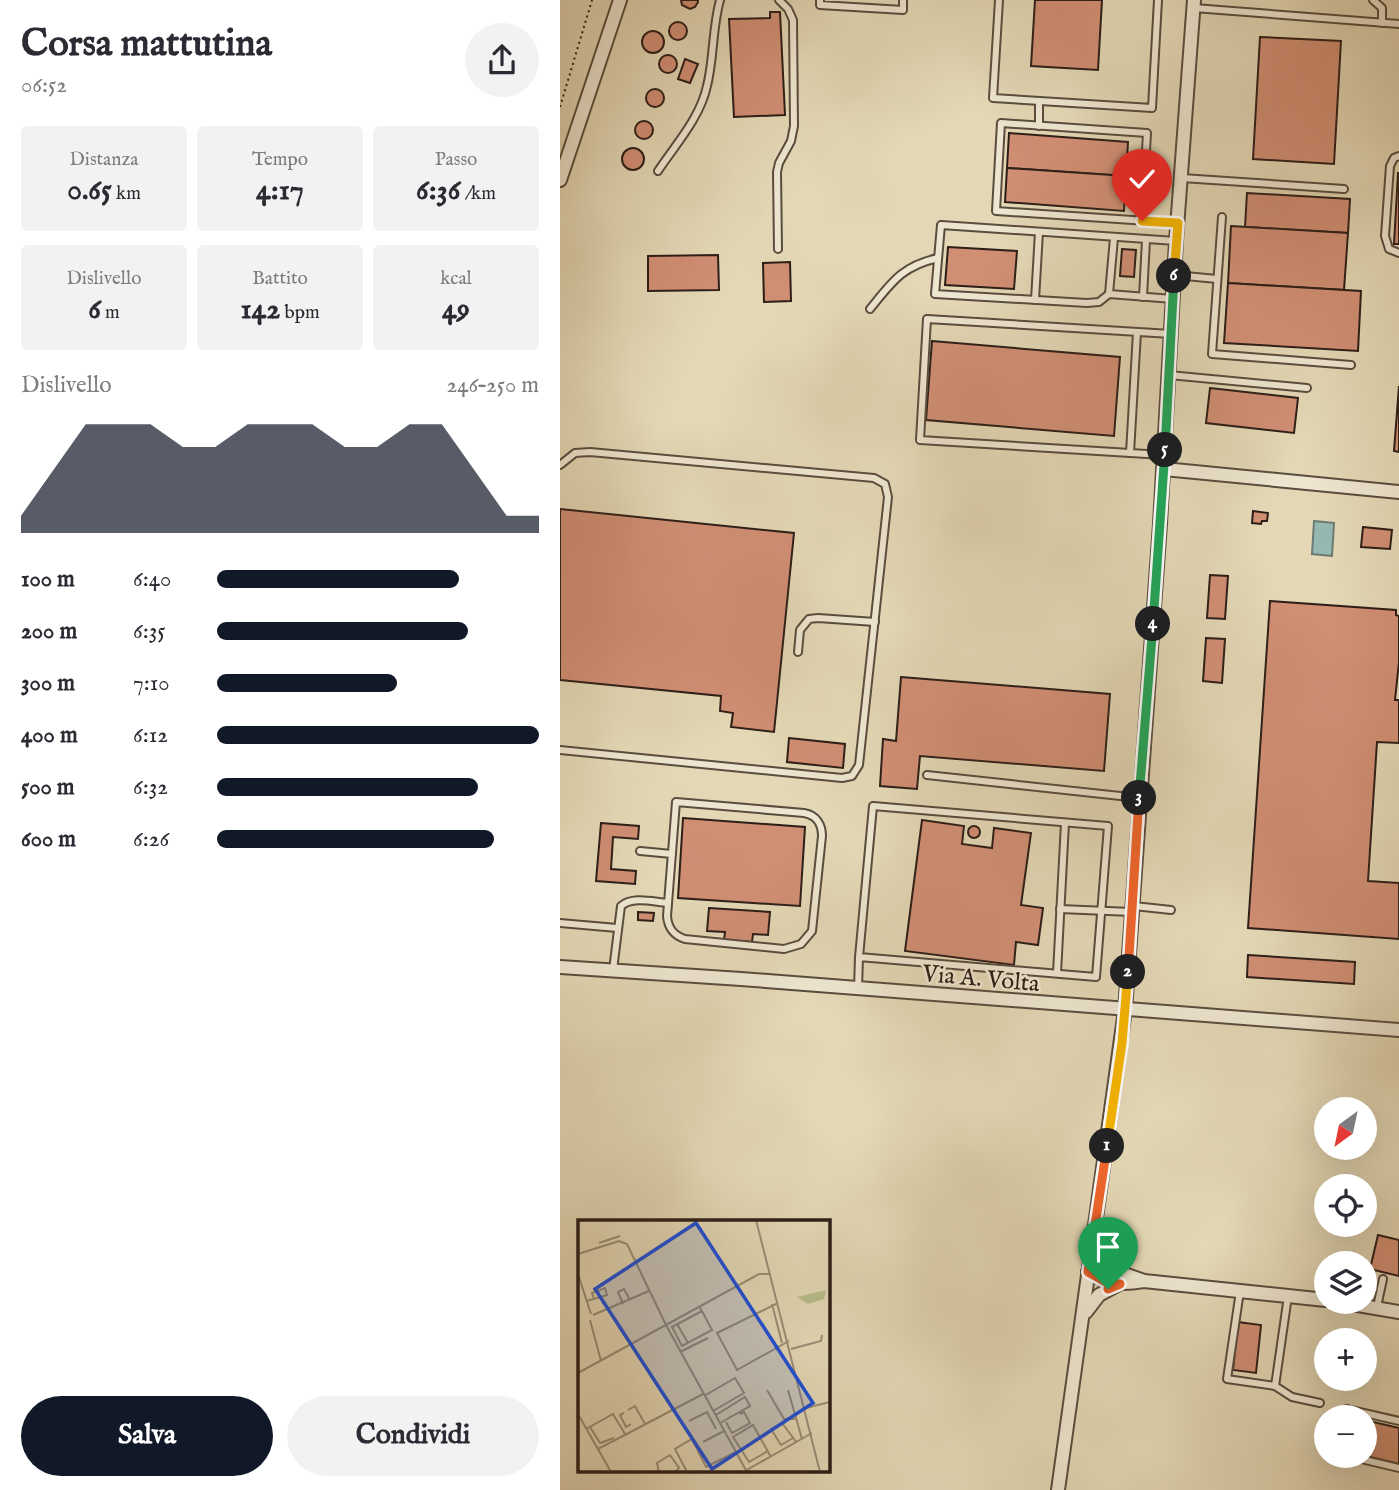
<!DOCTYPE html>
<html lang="it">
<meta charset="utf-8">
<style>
body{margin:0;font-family:"IM FELL English",serif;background:#f2f2f3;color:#2b2b33;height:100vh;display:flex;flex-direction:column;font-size:26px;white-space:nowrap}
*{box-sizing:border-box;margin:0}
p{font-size:23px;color:#7c7c81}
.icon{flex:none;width:38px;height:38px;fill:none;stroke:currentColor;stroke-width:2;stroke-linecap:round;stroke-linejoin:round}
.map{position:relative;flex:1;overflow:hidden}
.drawer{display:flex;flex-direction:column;background:#fff;width:560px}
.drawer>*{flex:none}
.needle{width:46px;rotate:213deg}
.tools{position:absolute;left:754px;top:1097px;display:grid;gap:14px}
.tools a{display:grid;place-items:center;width:63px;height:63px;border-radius:50%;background:#fff;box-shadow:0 7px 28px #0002;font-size:35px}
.pin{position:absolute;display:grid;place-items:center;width:60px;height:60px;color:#fff;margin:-72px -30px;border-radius:50% 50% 50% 0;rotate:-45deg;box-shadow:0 0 7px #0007}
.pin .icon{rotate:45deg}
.km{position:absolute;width:35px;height:35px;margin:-18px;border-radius:50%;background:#222;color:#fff;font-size:19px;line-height:35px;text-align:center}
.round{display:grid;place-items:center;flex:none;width:74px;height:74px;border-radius:37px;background:#f2f2f3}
.overview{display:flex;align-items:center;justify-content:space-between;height:119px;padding:0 21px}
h1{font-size:38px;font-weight:700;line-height:52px}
.figures{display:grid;grid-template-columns:repeat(3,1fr);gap:10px;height:119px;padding:7px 21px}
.figures div{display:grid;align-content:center;border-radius:7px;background:#f2f2f3;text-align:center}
.figures b{font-size:30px;font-weight:700}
.figures small{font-size:19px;font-weight:400}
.figures p{font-size:19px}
.chart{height:196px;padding:14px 21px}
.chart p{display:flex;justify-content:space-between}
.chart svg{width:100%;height:126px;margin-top:7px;fill:#111827;opacity:.7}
.button{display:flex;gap:14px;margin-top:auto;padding:14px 21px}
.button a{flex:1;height:80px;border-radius:42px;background:#111827;color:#fff;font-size:28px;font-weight:700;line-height:80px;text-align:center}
.button a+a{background:#f2f2f3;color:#2b2b33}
ul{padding:0 21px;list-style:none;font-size:23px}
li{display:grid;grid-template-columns:112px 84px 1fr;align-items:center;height:52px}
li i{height:18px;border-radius:9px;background:#111827}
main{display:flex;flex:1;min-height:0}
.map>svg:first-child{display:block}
</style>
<main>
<section class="drawer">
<div class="overview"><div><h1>Corsa mattutina</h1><p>06:52</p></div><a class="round"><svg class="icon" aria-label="share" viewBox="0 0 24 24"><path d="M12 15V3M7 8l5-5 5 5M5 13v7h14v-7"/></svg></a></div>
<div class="figures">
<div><p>Distanza</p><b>0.65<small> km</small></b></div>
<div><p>Tempo</p><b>4:17</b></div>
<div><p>Passo</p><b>6:36<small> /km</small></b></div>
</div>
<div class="figures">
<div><p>Dislivello</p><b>6<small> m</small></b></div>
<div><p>Battito</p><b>142<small> bpm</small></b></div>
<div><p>kcal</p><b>49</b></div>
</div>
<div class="chart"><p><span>Dislivello</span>246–250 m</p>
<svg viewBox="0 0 160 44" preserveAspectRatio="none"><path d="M0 44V38L10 22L20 6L30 6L40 6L50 14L60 14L70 6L80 6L90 6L100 14L110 14L120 6L130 6L140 22L150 38L160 38V44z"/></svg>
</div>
<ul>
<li><b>100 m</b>6:40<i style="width:75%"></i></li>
<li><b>200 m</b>6:35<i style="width:78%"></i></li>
<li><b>300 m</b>7:10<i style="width:56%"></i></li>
<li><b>400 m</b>6:12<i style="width:100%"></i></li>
<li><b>500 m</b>6:32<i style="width:81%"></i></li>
<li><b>600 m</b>6:26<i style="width:86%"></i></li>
</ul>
<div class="button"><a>Salva</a><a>Condividi</a></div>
</section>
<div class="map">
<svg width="839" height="1490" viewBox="0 0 839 1490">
<rect width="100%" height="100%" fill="#e3d7b5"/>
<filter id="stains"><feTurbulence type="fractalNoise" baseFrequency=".00286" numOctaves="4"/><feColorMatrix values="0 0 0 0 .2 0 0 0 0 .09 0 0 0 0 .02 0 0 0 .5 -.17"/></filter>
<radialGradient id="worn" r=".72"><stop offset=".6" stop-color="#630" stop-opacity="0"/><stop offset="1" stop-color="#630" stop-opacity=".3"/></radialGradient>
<!-- water -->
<polygon fill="#95b9b1" stroke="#6b7b74" stroke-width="2" points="754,521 774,523 772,556 752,554"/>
<!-- building -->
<g fill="#d08e73" stroke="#2d1e18" stroke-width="2">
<polygon points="121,0 138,0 138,2 135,7 130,9 122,5"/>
<polygon points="475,0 542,0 538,70 471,66"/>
<polygon points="210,12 220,12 225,115 174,117 169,19 210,18"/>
<circle cx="118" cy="31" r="9"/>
<circle cx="93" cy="42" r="11"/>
<polygon points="700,37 781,41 774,164 693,159"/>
<circle cx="108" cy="64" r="9"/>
<polygon points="125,59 138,64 130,83 118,79"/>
<circle cx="95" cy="98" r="9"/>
<circle cx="84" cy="130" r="9"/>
<polygon points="449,133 568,142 566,176 447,168"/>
<circle cx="73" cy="159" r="11"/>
<polygon points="447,168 566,176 564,211 445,202"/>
<polygon points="838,173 839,173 839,244 834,244"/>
<polygon points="687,193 790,199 788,233 685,227"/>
<polygon points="671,226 788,233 784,290 668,283"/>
<polygon points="388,247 457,251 454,289 385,285"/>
<polygon points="562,249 576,250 574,277 560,276"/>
<polygon points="158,255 159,290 88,291 88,256"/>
<polygon points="230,262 231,301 204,302 203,263"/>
<polygon points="668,283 801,291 798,351 664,343"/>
<polygon points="372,341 560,357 554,436 366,420"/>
<polygon points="839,386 839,452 834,451"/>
<polygon points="650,388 738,398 734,433 646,423"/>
<polygon points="0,509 234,533 214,732 171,727 173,713 160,711 161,696 0,680"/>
<polygon points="693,511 708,513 707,521 702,521 701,524 692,523"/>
<polygon points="803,527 832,530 830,549 801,547"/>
<polygon points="650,575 668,576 665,619 647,618"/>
<polygon points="710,601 836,610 836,615 839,616 839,662 835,700 839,700 839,743 817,742 808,881 839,883 839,939 688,928"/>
<polygon points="646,638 665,639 662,683 643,681"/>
<polygon points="341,677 550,694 544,771 360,756 357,789 320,786 323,739 336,741"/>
<polygon points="229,738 285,744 283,768 227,762"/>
<polygon points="123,818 245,827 240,906 118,898"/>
<polygon points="362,820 404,826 402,844 432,848 434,828 471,833 461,905 483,908 478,945 456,942 454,965 345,951"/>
<polygon points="41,823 79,826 78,839 53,837 51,869 76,871 75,884 36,881"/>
<circle cx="414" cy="832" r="6"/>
<polygon points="149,908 210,912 208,935 193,934 192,942 164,940 165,932 147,931"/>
<polygon points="78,912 94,913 93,921 78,920"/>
<polygon points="688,955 795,962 794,984 687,977"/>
<polygon points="818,1235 839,1240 839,1276 810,1269"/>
<polygon points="678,1322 701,1325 696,1373 673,1370"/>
<polygon points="805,1420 839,1428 839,1464 805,1456"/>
</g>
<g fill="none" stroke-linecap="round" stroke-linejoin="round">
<!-- lane casing -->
<g stroke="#5a4c3f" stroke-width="10">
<g id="lane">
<polyline points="260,0 260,5 343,10 343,0"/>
<polyline points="439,0 433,98 592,108 598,0"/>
<polyline points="813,0 822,8 822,23"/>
<polyline points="634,8 839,24"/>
<polyline points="479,126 479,101"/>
<polyline points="839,156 834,158 830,166 825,236 829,249 839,253"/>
<path d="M98 171C116 144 140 118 147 86 154 58 152 29 160 0"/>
<polyline points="622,178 784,189"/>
<polyline points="662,217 652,354 791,365"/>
<polyline points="582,221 587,133 441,123 436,211 618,223"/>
<polyline points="218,249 217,172 219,163 231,141 234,126 233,20 228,9 219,0"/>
<polyline points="615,275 657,279"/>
<polyline points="549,294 554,238"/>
<polyline points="583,297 586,240"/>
<polyline points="613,299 549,294 539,302 527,303 375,294 381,225 616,241"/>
<polyline points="475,300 479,232"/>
<path d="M310 309C332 282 342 266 378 258"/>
<polyline points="609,375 747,388"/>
<polyline points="570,453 577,332"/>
<polyline points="603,455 360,440 367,319 611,334"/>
<polyline points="0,465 15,453 30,452 314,478 325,484 328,497 299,765 292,776 282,778 0,750"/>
<polyline points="238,652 240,630 249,619 258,618 315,622"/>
<polyline points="367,775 579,798"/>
<path d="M116 802 244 813C256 815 262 824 262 836L252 931 241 944 224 949 125 939C113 935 108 928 107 916Z"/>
<polyline points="80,851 112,854"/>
<polyline points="574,906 611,910"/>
<polyline points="500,909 572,912"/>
<polyline points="0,923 57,928"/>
<path d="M53 970 61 906C73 896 93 902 108 903"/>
<polyline points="497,973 505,823"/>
<polyline points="298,989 299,957 313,806 548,826 536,977 299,957"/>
<polyline points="680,1291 667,1379 715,1386 728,1296"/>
<polyline points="817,1307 823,1279"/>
<polyline points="715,1386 732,1397 760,1403"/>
<polyline points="785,1418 787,1409 839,1421"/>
<polyline points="788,1456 839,1468"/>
</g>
</g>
<!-- street casing -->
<g stroke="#5a4c3f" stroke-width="16">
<g id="street">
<polyline points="0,180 60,0"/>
<polyline points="604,469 839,492"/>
<polyline points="0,967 181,979 839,1030"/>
<polyline points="536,1232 541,1248 558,1270"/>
<path d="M528 1272C548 1284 562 1285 584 1281L766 1300"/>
<polyline points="528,1272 550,1269 584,1281"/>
<polyline points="780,1302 839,1312"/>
<polyline points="526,1312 539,1295 559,1284"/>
<polyline points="498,1490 565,1010 600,524 616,241 634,0"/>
</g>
</g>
<!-- path -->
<polyline stroke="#2d1e18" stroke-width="2" stroke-dasharray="2 3.5" stroke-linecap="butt" points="0,107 32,0"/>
<!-- lane -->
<use href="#lane" stroke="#ede5cf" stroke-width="6"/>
<!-- street -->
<use href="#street" stroke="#ede5cf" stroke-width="12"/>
</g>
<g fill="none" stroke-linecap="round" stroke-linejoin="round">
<!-- split-1 casing -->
<g stroke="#fff" stroke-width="14">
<polyline id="split-1" points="547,1146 528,1272 548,1283 560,1284 548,1289"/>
</g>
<!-- split-2 casing -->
<g stroke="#fff" stroke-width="14">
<polyline id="split-2" points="547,1146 562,1043 568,972"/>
</g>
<!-- split-3 casing -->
<g stroke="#fff" stroke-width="14">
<polyline id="split-3" points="568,972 579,798"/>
</g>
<!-- split-4 casing -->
<g stroke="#fff" stroke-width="14">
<polyline id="split-4" points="579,798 593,624"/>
</g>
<!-- split-5 casing -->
<g stroke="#fff" stroke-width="14">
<polyline id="split-5" points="593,624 605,450"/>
</g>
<!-- split-6 casing -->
<g stroke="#fff" stroke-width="14">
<polyline id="split-6" points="605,450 614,276"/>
</g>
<!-- split-7 casing -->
<g stroke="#fff" stroke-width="14">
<polyline id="split-7" points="582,221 618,223 614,276"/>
</g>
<!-- split-1 -->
<use href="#split-1" stroke="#f0652b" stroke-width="9"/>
<!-- split-2 -->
<use href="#split-2" stroke="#f5b400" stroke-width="9"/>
<!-- split-3 -->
<use href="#split-3" stroke="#f0652b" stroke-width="9"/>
<!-- split-4 -->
<use href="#split-4" stroke="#22a559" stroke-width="9"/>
<!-- split-5 -->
<use href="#split-5" stroke="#22a559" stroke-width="9"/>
<!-- split-6 -->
<use href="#split-6" stroke="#22a559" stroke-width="9"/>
<!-- split-7 -->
<use href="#split-7" stroke="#f5b400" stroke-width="9"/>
</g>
<g text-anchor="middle" stroke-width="5" stroke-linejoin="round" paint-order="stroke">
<!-- street labels -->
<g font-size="24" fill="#2d1e18" stroke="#ede5cf">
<text transform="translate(421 978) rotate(5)" y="8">Via A. Volta</text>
</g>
</g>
<!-- overview -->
<g transform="translate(18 1220)">
<rect width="252" height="252" fill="#e3d7b5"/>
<path d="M248 70 246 79 230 84 219 77Z" fill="#b8bd8b"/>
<path fill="none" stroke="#9a8d76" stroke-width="2" d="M178 0 242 252M21 23 42 16M0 34 41 21 49 24 88 105 169 252M0 54 13 94M8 81 16 79 14 73 27 68 29 75 16 79M200 83 139 113 159 150 211 121M45 84 40 72 46 69 52 80M194 84 204 123M121 87 124 91 134 110 104 126 94 107 124 91M15 95 71 71M12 100 23 141M99 104 110 123M213 129 243 121 244 115M102 132 130 118M0 153 181 54H192M189 170 206 199H217M210 170 224 219M126 176 157 158 166 173 135 191M228 188 252 182M50 190 57 186 67 204M46 193 42 195 48 207 53 204M0 194 33 252M138 195 167 177 172 186 142 203M111 201 129 192 138 209M148 202 154 213 172 203 166 192 162 194M12 207 22 223 36 218M8 209 35 194 47 214M215 218 203 225 193 209 204 203 216 219 218 222M125 222 146 211M20 229 125 174M190 231 171 242 155 217 175 205 193 237M167 251 234 213M81 252 79 243 92 235 101 248 97 252M109 252 97 229 114 219 128 247 158 232"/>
<path fill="#1d4ed8" fill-opacity="0.15" stroke="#1d4ed8" stroke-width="3.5" d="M118 3 235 183 134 249 17 69Z"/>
<rect width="252" height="252" fill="none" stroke="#2d1e18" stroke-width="3.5"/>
</g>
<rect width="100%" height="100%" filter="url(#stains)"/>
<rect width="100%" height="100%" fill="url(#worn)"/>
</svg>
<div class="tools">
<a><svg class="needle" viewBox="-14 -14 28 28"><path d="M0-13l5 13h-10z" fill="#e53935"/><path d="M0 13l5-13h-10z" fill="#7c7c81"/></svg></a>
<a><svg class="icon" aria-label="locate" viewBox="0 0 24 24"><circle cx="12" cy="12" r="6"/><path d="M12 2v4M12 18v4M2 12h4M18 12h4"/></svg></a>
<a><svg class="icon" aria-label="layers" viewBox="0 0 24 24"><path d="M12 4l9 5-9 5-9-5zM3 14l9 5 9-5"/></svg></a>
<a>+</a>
<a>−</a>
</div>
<div class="pin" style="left:548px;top:1289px;background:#1e9e55"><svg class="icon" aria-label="arrive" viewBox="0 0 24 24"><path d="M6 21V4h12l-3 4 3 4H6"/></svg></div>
<div class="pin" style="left:582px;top:221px;background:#d93025"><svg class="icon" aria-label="check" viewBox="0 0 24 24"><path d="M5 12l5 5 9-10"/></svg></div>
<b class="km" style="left:547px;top:1146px">1</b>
<b class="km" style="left:568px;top:972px">2</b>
<b class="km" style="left:579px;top:798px">3</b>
<b class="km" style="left:593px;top:624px">4</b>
<b class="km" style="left:605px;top:450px">5</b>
<b class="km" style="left:614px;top:276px">6</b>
</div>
</main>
